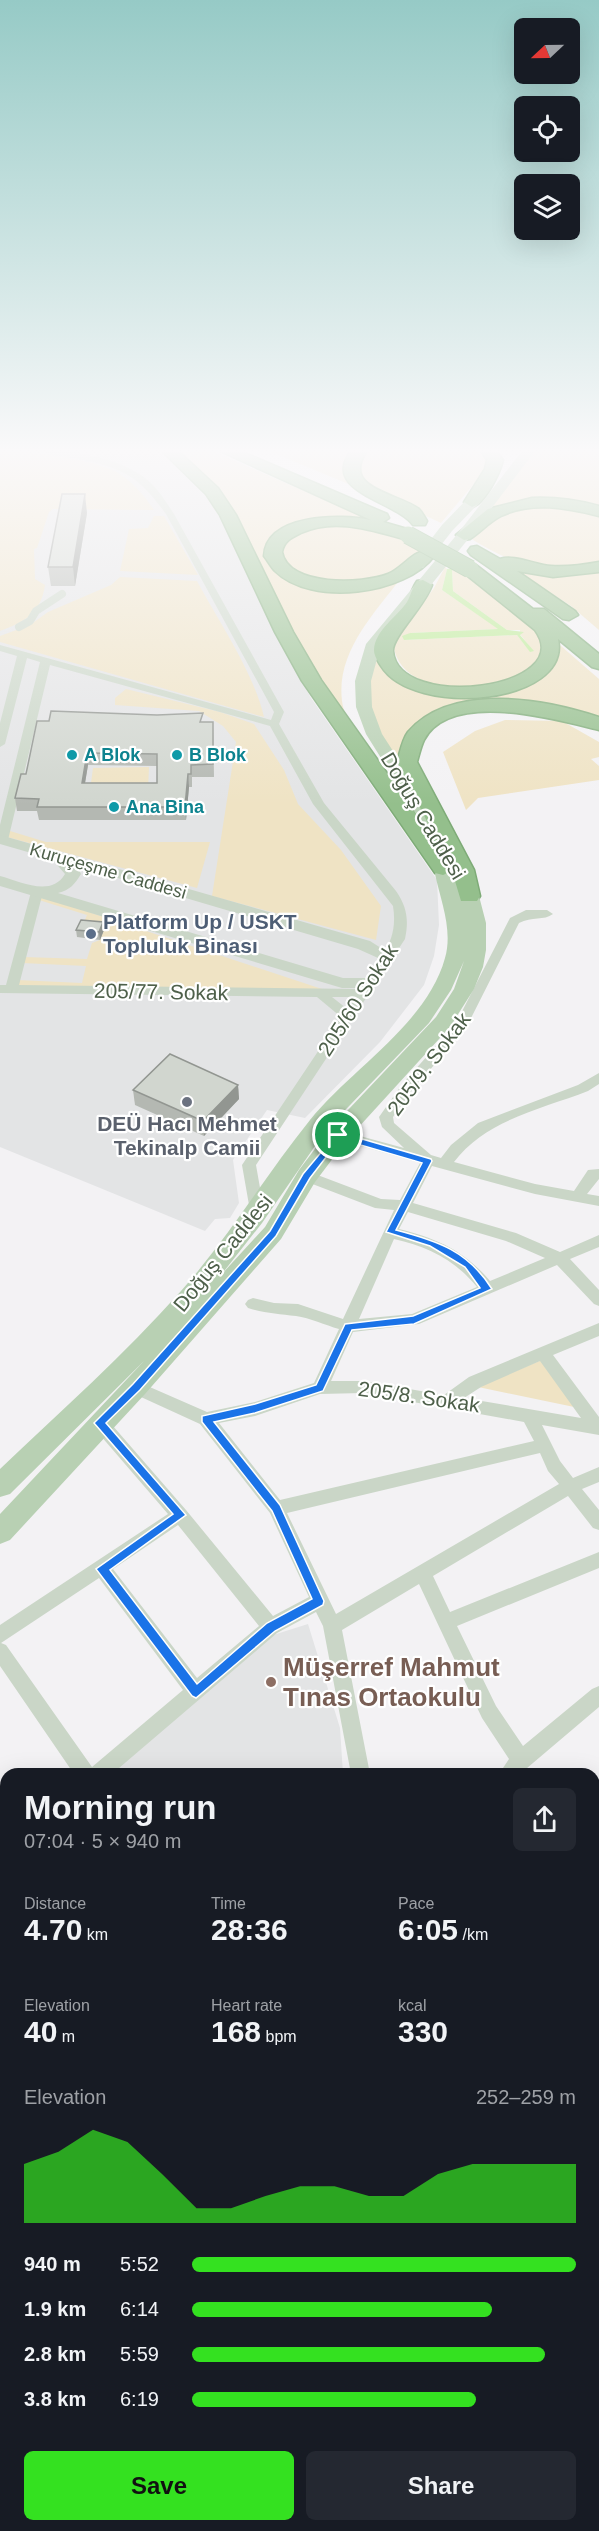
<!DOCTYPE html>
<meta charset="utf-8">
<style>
body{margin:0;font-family:Helvetica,sans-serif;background:#242831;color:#f1f3f6;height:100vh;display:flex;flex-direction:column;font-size:22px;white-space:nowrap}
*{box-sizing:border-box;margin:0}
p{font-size:20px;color:#9ea1a6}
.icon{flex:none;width:33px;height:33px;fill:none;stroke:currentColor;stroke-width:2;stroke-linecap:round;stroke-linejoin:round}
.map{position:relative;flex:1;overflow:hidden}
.panel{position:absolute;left:0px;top:1768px;width:600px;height:764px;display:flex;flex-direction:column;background:#171b24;border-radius:18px 18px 0 0;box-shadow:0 6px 24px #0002}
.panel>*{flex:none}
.needle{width:39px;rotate:248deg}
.tools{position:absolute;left:514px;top:18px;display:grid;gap:12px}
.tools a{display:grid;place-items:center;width:66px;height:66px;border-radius:9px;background:#171b24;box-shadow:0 6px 24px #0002;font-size:30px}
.pin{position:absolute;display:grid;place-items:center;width:51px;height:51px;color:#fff;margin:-26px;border:3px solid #fff;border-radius:50%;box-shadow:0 2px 6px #0007}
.round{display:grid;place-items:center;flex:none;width:63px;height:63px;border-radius:9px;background:#242831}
.head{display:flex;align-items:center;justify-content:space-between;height:102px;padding:0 24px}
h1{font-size:33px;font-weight:700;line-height:45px}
.metrics{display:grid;grid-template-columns:repeat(3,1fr);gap:9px;height:102px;padding:6px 24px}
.metrics div{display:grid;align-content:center}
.metrics b{font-size:30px;font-weight:700}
.metrics small{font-size:16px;font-weight:400}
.metrics p{font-size:16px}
.chart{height:168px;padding:12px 24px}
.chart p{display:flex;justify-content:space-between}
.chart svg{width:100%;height:108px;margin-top:6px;fill:#34e120;opacity:.7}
.button{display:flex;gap:12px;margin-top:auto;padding:12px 24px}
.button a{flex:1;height:69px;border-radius:9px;background:#34e120;color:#111;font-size:24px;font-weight:700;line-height:69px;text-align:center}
.button a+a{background:#242831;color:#f1f3f6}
ul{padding:0 24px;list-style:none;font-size:20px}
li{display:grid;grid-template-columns:96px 72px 1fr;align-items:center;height:45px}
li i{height:15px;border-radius:8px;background:#34e120}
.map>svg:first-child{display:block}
</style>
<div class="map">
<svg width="599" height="2531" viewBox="0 0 599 2531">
<rect width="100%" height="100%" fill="#f3f2f4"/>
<!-- education -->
<g fill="#e3e4e5">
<polygon points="0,451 162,451 200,485 236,543 282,645 311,698 437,880 439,925 434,956 424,985 380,1042 305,1118 267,1110 233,1160 239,1203 230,1218 215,1219 205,1231 0,1147"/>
<polygon points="308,1624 340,1728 343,1774 107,1774 270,1636"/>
</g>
<!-- green -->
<g fill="#efe3c4">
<path d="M0 451C31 451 87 458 115 471 131 480 144 495 154 510L53 509 49 512 37 548 34 549 35 579 45 585C41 613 25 622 0 631Z"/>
<path d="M175 451H212L371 520 278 532C250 558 270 568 296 578 304 581 314 587 323 587 348 587 376 581 401 578 374 614 336 652 342 701 343 711 349 722 352 732L192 464Z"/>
<polygon points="269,451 353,451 343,464 346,476 358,488"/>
<path d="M362 451H481C489 458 487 464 483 473L441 523C427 516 372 494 365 484 357 474 353 460 362 451Z"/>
<polygon points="531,451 596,451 599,455 599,510 568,503 488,513"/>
<path d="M542 505 565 507 599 516V562C548 577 513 565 470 538L501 512Z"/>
<polygon points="154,516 164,516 198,575 120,571 129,529 148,528"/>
<polygon points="331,523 388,531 421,551 392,575 351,583 307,577 291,570 279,550 296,532"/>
<path d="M445 567 447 569 442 590 499 629 410 633 404 640 517 635 530 651H533L520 634V630H507L453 591 452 568 500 597 538 631 544 652C532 667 517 681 497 687 488 689 477 687 469 687 436 687 399 682 393 644L434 588Z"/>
<polygon points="512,568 599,568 599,630 571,606"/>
<path d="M120 577 197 581C219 622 254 673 264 717L0 642V636L30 625 48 612 111 585Z"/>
<polygon points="553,639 599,679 599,721 467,704 407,735 400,751 401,770 369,715 369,677 377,648 385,668 448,695 530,681"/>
<polygon points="126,689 220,712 254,724 284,770 298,804 341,850 381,906 376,940 212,896 236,742 223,726 199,711 115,705 115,698"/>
<polygon points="505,720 562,721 599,742 599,757 591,759 599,766 599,780 478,798 466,810 443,752 475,731"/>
<polygon points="149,767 148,789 90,790 93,768"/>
<polygon points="10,831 46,842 210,842 197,888 7,837"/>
<polygon points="40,896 328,991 15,986 17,980 82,983 86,966 22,963 23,957 87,959 92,943 100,940 82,927 87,915 39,900"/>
<polygon points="544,1359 579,1408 478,1387"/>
<polygon points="6,2373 6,2486 0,2461 0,2375"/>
<polygon points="15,2526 190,2526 190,2531 17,2531"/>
</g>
<!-- water -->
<polygon fill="#bbeb92" points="452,568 453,591 507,630 524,632 520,635 534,651 530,652 517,635 404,640 402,636 410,633 498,629 442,590 447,569"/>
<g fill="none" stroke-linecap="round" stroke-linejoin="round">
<!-- motorway casing -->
<g stroke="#7eab77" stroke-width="3">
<g id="motorway">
<path d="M162 451H178L218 488 236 515 293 632 321 680 442 851 397 762C400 753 402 740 408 732 451 682 544 699 599 717V730C558 720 451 689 424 740 421 746 419 755 417 762L474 870 480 896 477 901H461L452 871 443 875 435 873 302 681 275 632 220 515 206 494Z"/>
<path d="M220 451H240L387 514 389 518 383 522 414 531 416 535 408 540C373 531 336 517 301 533 291 538 284 541 282 552 288 587 363 584 388 574 403 568 415 547 432 551L435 555C406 595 311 607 275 571 271 567 268 561 264 556 266 513 342 514 371 520Z"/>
<path d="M351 451H367C340 489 398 493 419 509 422 512 425 518 427 521L425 525H413C396 501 320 492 351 451Z"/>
<path d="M481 451H496L503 460C500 473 485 504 472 507L464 502 485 469 487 460Z"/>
<path d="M532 498C555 497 577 500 599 506V516C567 508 532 501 501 516 489 522 481 532 470 539L464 540 456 535 488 509Z"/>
<path d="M477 546 500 559C513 554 536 565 551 566 568 567 583 565 599 562V572L553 577 517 571 575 611 578 615 569 620 563 619 471 555 468 551 471 547Z"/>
<path d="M470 564 476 565 533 609H544L599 654V669L592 667 558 639C572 705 413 718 381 666 378 661 374 656 374 650 375 630 397 617 407 602 411 595 412 588 417 581L423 580 432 585C425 606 392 637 393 651 398 712 578 689 535 630L464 573 461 569 464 565Z"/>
</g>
</g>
<!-- pedestrian -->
<polyline stroke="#cad6c7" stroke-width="8" points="19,627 30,621 36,611 62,594"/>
<!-- minor -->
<g fill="#cad6c7" fill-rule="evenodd">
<path d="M43 451C70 448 123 460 145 478 157 487 166 502 174 514L284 712 279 724 324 803 396 891C407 907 409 920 405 939L256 1165 263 1205 261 1217 254 1222 247 1217 249 1205 242 1165 341 1017 317 997 0 993V985H6L31 892 37 888 43 892 19 985 359 989C379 959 399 943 393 906L313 804 270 726 50 665 8 840 0 843V825L40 662 27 658 5 744 0 747V723L17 656 0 651V645L271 720 274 712 166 514C139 477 124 468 79 459 68 457 52 457 43 451ZM332 997H354L346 1008Z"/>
<path d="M526 910H547L553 914C544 921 532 916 519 923L465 1030 413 1089 393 1117 394 1123 431 1155 441 1158 451 1145 478 1123 578 1085 599 1073V1084L588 1091C542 1109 485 1120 454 1162L535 1184 574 1191 588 1170 599 1169V1179L587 1194 599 1196V1206L535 1194 432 1166 413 1203 516 1233 560 1252 599 1235V1247L570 1259 599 1290V1306L594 1304 557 1265 419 1324 353 1332 331 1381H363L444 1395 469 1377 599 1323V1336L553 1355 599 1417V1435L542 1425 560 1461 573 1478 599 1467V1482L582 1489 599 1510V1530L593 1528 568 1496 433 1576 450 1612 599 1552V1568L457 1626 496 1706 523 1746 592 1689 599 1686V1707L520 1774H499L509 1759 482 1718 419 1584 342 1630 370 1774H351L323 1626 316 1612 277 1633 112 1774H74L0 1666V1625L168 1514 94 1428 92 1423 94 1418 100 1416 106 1418 186 1510 273 1616 309 1597 270 1513 200 1424 130 1392 128 1387 130 1382 136 1381 207 1412 255 1402 314 1383 339 1329C325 1325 310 1318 296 1316 279 1314 264 1313 248 1308L245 1304 248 1300 253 1298 274 1303 298 1304 343 1319 394 1210 375 1208 302 1180 300 1176 307 1171 381 1199 400 1200 420 1163 333 1138 331 1135 338 1130 404 1148 382 1127 379 1117 403 1083 455 1025 510 918ZM408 1212 506 1241 545 1258 490 1281C465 1251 436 1238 399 1229ZM394 1239C428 1247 454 1259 477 1287L412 1314 359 1319ZM540 1361 581 1418 464 1398 481 1387ZM363 1393 524 1422 534 1441 280 1500 219 1423 255 1416 320 1394ZM540 1453 548 1471 559 1484 336 1614 287 1513ZM178 1525 259 1626 197 1678 113 1569ZM99 1578 183 1690 92 1767 6 1645 1 1643Z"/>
<polygon points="0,1784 6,1786 6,1812 0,1809"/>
<polygon points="599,1789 599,1809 594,1811 594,1791"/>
<polygon points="6,1891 6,1914 0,1916 0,1893"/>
<polygon points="594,1924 599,1926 599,1949 594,1947"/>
<polygon points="594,1994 599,1996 599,2021 594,2019"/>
<polygon points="6,2009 6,2033 0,2036 0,2012"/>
<polygon points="599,2082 599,2112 594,2114 594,2084"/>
<polygon points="0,2137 6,2139 6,2171 0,2169"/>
<polygon points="599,2335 599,2359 594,2361 594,2337"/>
<rect x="0" y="2350" width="6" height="24"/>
<polygon points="594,2488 599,2489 599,2515 594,2514"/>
<polygon points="594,2514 599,2517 599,2531 578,2531 578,2526 594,2526"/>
<polygon points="195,2526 221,2526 222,2531 196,2531"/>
<polygon points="307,2526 333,2526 334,2531 308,2531"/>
<rect x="491" y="2526" width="26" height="5"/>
</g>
<!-- tertiary -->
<path fill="#cad6c7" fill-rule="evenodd" d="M0 835 370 941 395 957 387 962 358 949 77 866 81 874C75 884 70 890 58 893L343 978H371L379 983 371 988H342L0 886V876C20 881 51 898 65 874L52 859 0 844Z"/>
<!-- secondary -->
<g fill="#c9dac6" fill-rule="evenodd">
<polygon points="594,2136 599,2138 599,2172 594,2170"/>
<polygon points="6,2174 6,2208 0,2211 0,2177"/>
</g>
<!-- primary -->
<g fill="#b8d0b3" fill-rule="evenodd">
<polygon points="522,451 535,451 469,538 380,648 371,681 372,707 382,734 442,827 433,832 424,827 366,734 356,707 355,681 366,644 459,532"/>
<polygon points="475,495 482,499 480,502 452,531 423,568 413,568 411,565 442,525 470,496"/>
<path d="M458 867 465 869 479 896 486 923V950L483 967 474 989 450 1027 346 1141 315 1182 281 1239 145 1394 10 1540 0 1544V1514L144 1361 10 1494 0 1497V1469C61 1411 125 1354 181 1291 229 1237 265 1176 310 1120 351 1069 427 1024 445 958 453 930 441 902 435 874L437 870ZM464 961 454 989 436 1017 330 1129 299 1170 265 1227 221 1275 262 1223 326 1130 429 1023 451 990Z"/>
</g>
<!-- motorway -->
<use href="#motorway" fill="#94bf8c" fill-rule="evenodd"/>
<!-- motorway-bridge casing -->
<g stroke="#7eab77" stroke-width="19" stroke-linecap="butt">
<polyline id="motorway-bridge" points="408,535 470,569"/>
</g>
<!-- motorway-bridge -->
<use href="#motorway-bridge" stroke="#94bf8c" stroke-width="17"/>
</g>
<!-- wall -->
<g fill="#b4b8b2" fill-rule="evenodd">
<polygon points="87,513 75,586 51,586 48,567"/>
<path d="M37 721 213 722 214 777H192V787H189L186 820H39L37 811H17L15 798 26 774ZM88 765 157 766V783H85Z"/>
<polygon points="103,922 104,930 100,940 77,937 76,930"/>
<polygon points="238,1085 239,1099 204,1136 135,1105 133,1090"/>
</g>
<!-- shaded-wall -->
<g fill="#929691">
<polygon points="85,494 87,513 75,586 73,567"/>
<polygon points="87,753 88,765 83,795 82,783"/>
<polygon points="188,774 189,787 186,820 185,807"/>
<polygon points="103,922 104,930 100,940 99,932"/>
<polygon points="238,1085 239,1099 204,1136 203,1121"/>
</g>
<!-- building -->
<g fill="#d1d6cf" stroke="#929691" stroke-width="1.5" fill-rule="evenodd">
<polygon points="62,494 85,494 73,567 48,567"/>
<path d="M51 711 157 715 203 713 200 722H213V764L191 765V774H188L185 807H37L39 799 15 798 21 774H26L37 721H49ZM87 753 157 754V783H82Z"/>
<polygon points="81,920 103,922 99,932 76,930"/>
<polygon points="170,1054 238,1085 203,1121 133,1090"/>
</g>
<!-- sky -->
<linearGradient id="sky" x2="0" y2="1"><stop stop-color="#96cac6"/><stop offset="0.56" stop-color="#faf9fa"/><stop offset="1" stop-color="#faf9fa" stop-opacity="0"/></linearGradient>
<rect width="599" height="805" fill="url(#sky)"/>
<!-- route -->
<path fill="#1a73e8" stroke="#fff" stroke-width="1.5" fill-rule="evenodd" d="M338 1132 431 1159 432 1161 396 1230C438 1241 468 1251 492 1289L414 1324 352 1330 323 1391 255 1413 214 1422 280 1505 324 1601 323 1605 275 1631 196 1698 192 1696 96 1569 173 1514 94 1423 133 1384 270 1231 303 1174ZM340 1139 422 1163 386 1232 430 1246 465 1267 480 1288 413 1316 345 1324 316 1385 255 1404 202 1416V1422L272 1511 312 1599 267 1623 197 1684 110 1570 186 1515 106 1423 140 1390 276 1236 310 1178Z"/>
<!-- markers -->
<g fill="#0f9aa8" stroke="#fff" stroke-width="2">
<circle cx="72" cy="755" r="6"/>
<circle cx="177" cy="755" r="6"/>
<circle cx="114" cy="807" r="6"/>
</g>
<circle fill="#5c6f8a" stroke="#fff" stroke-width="2" cx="91" cy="934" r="6"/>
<circle fill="#6b7280" stroke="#fff" stroke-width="2" cx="187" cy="1102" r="6"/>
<circle fill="#8d6e63" stroke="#fff" stroke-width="2" cx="271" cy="1682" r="6"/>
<g text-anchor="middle" stroke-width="4.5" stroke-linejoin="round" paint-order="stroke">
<!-- far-culture labels -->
<g font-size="18" font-weight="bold" fill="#0d838f" stroke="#fff" text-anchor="start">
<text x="84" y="761">A Blok</text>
<text x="189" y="761">B Blok</text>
<text x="126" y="813">Ana Bina</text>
</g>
<!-- far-street labels -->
<g font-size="18" fill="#4e604a" stroke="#fff">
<text transform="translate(108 871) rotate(16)" y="6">Kuruçeşme Caddesi</text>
</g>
<!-- street labels -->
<g font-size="21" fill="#4e604a" stroke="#fff">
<text transform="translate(423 816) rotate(59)" y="7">Doğuş Caddesi</text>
<text transform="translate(161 992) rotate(1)" y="7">205/77. Sokak</text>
<text transform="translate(358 1000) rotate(-57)" y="7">205/60 Sokak</text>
<text transform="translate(429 1064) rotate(-53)" y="7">205/9. Sokak</text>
<text transform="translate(223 1253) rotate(-51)" y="7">Doğuş Caddesi</text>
<text transform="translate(419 1397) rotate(8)" y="7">205/8. Sokak</text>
</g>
<!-- service labels -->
<g font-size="21" font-weight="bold" fill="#4e5e75" stroke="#fff" text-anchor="start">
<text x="103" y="929">Platform Up / USKT<tspan x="103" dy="24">Topluluk Binası</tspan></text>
</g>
<!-- worship labels -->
<g font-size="21" font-weight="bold" fill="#5b616d" stroke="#fff">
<text x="187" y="1131">DEÜ Hacı Mehmet<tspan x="187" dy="24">Tekinalp Camii</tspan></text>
</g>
<!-- near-education labels -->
<g font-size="26" font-weight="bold" fill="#785e54" stroke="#fff" text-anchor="start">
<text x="283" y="1676">Müşerref Mahmut<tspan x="283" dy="30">Tınas Ortaokulu</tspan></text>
</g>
</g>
</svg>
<div class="tools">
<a><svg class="needle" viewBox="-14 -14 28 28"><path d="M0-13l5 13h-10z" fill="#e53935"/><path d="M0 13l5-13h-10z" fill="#9ea1a6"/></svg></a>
<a><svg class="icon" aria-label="locate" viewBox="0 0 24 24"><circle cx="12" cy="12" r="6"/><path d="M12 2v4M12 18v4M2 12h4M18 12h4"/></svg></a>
<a><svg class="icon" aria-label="layers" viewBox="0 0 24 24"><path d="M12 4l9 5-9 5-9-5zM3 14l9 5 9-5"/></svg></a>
</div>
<div class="pin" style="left:338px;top:1135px;background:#1e9e55"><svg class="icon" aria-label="arrive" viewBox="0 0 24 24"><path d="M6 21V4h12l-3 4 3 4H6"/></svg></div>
<section class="panel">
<div class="head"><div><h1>Morning run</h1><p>07:04 · 5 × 940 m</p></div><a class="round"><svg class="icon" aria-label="share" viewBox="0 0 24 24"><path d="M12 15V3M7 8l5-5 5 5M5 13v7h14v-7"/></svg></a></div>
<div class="metrics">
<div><p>Distance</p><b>4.70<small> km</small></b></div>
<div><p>Time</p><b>28:36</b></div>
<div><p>Pace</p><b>6:05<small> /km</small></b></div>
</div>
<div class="metrics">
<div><p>Elevation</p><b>40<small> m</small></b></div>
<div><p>Heart rate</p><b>168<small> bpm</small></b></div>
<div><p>kcal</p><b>330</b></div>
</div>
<div class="chart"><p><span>Elevation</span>252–259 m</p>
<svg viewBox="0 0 160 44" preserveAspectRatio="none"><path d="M0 44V20L10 15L20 6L30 11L40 24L50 38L60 38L70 33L80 29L90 29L100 33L110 33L120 24L130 20L140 20L150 20L160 20V44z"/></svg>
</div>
<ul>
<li><b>940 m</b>5:52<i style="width:100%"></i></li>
<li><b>1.9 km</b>6:14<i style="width:78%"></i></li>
<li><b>2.8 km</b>5:59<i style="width:92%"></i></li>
<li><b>3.8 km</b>6:19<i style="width:74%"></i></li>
</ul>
<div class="button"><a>Save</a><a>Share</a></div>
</section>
</div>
